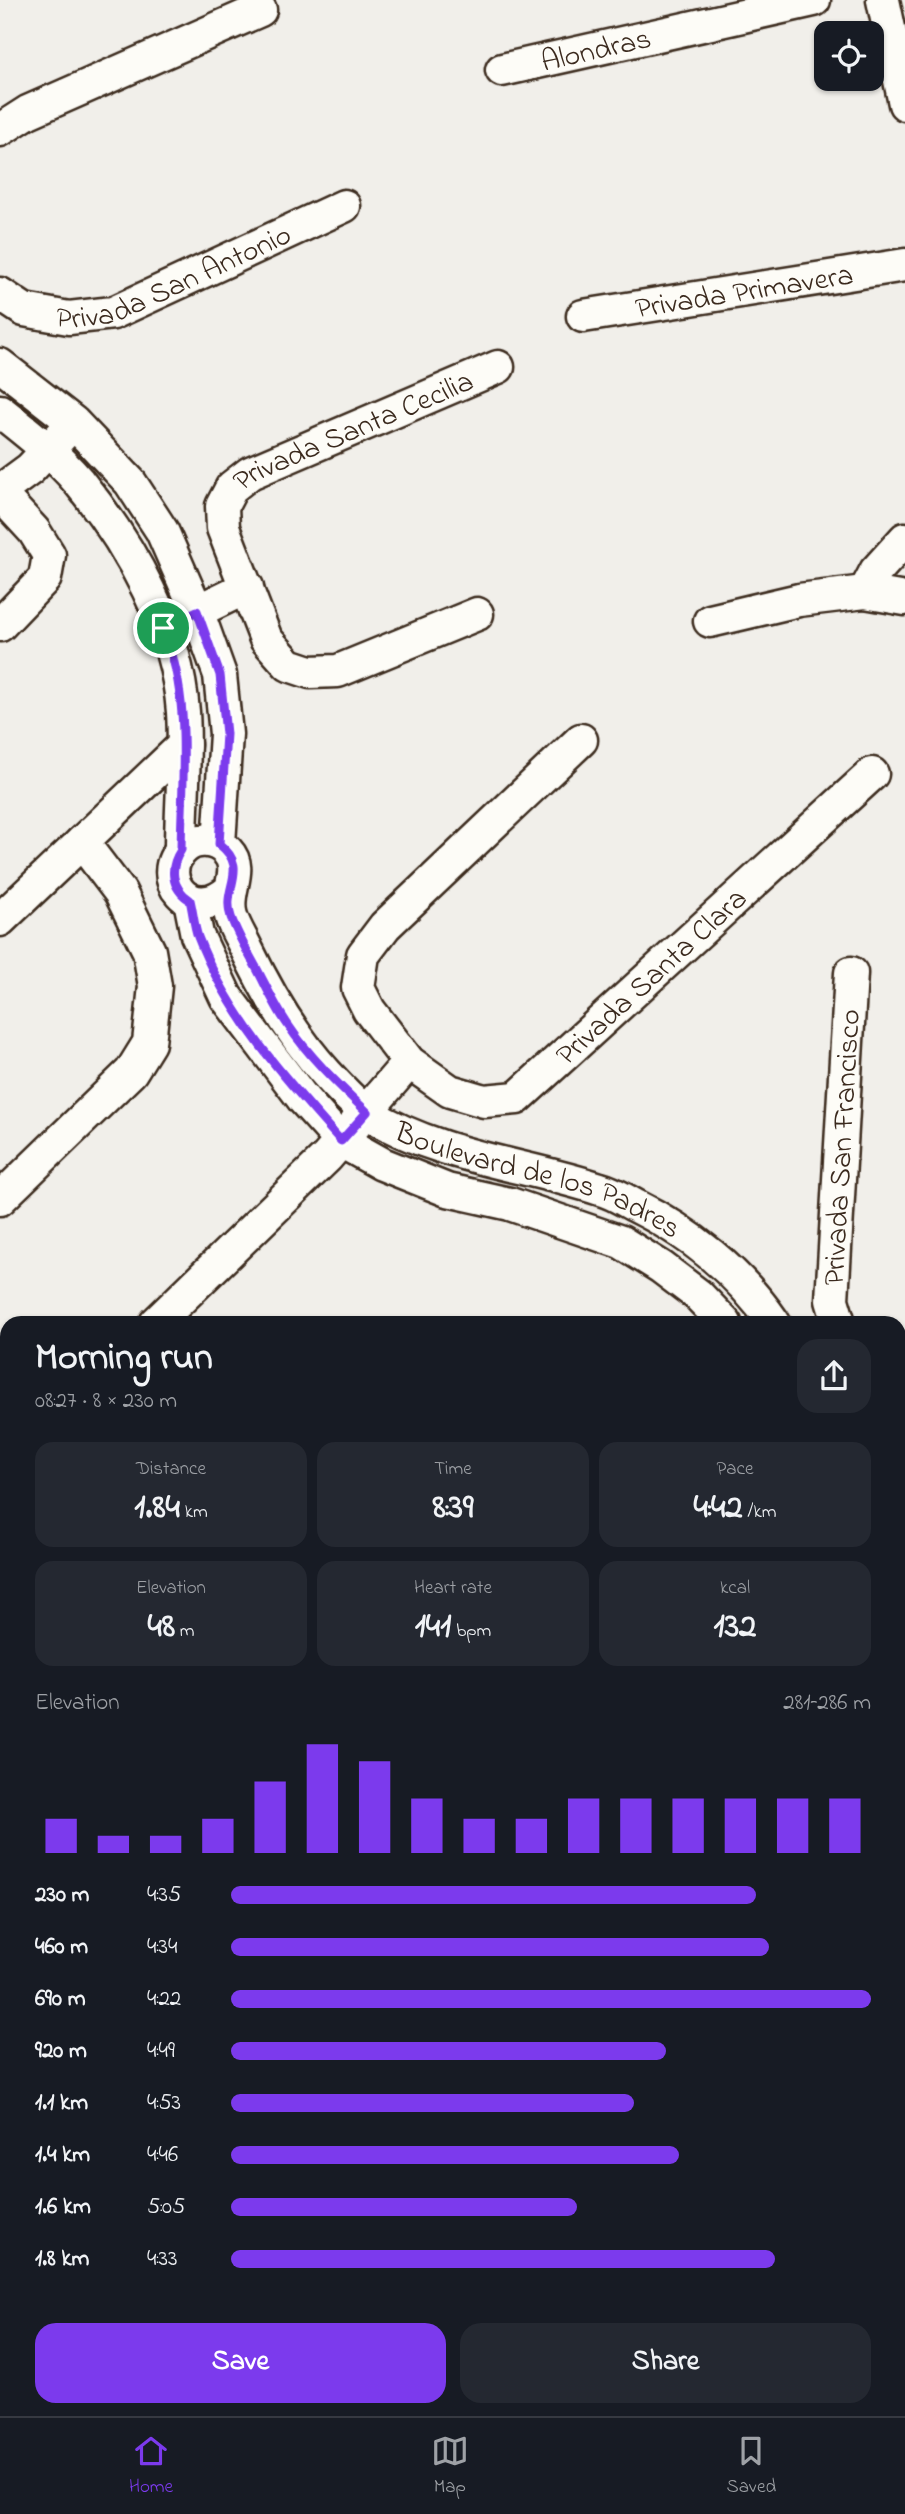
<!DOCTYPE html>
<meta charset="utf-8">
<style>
body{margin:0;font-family:"Indie Flower",sans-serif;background:#242831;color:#f1f3f6;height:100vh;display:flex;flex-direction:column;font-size:26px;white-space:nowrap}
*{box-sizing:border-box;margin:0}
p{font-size:23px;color:#9ea1a6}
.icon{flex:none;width:38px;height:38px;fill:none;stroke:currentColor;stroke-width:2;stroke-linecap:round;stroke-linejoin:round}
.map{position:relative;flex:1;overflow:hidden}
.panel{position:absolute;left:0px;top:1316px;width:906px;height:1101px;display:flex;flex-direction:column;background:#171b24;border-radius:21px 21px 0 0;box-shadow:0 2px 5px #0004}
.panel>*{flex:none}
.buttons{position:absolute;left:814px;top:21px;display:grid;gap:14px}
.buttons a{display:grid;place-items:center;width:70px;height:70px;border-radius:14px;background:#171b24;box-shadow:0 2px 5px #0004;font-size:35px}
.pin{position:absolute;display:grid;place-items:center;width:60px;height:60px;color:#fff;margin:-30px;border:4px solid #fff;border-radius:50%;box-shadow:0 2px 7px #0007}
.round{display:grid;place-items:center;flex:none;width:74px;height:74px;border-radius:21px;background:#242831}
.summary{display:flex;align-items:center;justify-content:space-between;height:119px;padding:0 35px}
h1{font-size:38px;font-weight:700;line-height:52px}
.metrics{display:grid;grid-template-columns:repeat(3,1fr);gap:10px;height:119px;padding:7px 35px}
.metrics div{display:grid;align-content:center;border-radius:18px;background:#242831;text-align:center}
.metrics b{font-size:35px;font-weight:700}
.metrics small{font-size:19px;font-weight:400}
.metrics p{font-size:19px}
.chart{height:196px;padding:14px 35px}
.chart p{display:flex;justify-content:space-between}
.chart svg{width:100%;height:126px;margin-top:7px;stroke:#7c3aed;stroke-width:6}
.action{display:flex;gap:14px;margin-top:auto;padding:14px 35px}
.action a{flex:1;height:80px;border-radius:21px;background:#7c3aed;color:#fff;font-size:28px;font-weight:700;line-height:80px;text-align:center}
.action a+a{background:#242831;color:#f1f3f6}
ul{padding:0 35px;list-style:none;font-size:23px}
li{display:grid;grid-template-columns:112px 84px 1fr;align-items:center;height:52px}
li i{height:18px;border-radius:9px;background:#7c3aed}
.menu{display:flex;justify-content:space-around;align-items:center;height:98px;border-top:2px solid #363941;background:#171b24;font-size:19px;color:#9ea1a6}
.menu a{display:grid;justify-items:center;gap:4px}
.menu .active{color:#7c3aed}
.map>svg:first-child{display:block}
</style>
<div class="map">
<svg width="905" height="2416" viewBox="0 0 905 2416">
<rect width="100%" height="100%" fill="#f1efea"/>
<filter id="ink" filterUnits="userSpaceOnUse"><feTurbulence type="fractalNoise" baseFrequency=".0143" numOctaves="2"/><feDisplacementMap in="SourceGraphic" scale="14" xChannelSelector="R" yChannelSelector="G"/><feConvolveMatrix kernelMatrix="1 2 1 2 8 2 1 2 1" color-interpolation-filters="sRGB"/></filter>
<g filter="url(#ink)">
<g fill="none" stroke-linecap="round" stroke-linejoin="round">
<!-- street casing -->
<g stroke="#3b2a1e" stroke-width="37">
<g id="street">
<polyline points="883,0 905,104"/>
<path id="s1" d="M502 70 814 0"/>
<polyline points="0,130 28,112 260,10"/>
<path id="s2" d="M0 294 24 310 69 318 113 313 344 206"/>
<path id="s3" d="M583 316 905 265"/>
<polyline points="0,365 73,422 130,482 162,531 197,611 220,675 226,734 219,844"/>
<path d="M0 411C28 433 56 455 79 482 131 546 177 629 183 712 186 757 181 804 181 850"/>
<polyline points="0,491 30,469 63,434"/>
<polyline points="0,494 34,531 49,555 45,578 0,625"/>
<polyline points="865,592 876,571 905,539"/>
<path id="s4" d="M477 614 338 671 310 672 289 665 266 639 223 528 222 506 232 487 250 473 498 367"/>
<polyline points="177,621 247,587"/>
<polyline points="710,621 799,600 865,592 905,599"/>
<path id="s5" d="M581 740 385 926 363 955 358 988 369 1010 409 1062 450 1091 484 1101 517 1098 872 774"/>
<path id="s6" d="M229 891C191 925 152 876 184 848 196 837 216 839 227 851 245 870 223 892 231 916 234 927 242 939 247 950 268 994 293 1037 327 1074 339 1087 354 1104 369 1114 439 1157 524 1164 600 1189 612 1192 623 1199 634 1205 689 1232 739 1272 774 1323"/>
<polyline points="190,900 197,935 226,997 304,1100 341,1141 382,1164 447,1190 510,1204 621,1242 661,1267 698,1295 725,1323"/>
<polyline points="0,920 184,745"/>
<polyline points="0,1199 131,1072 149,1043 155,986 149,951 120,892 82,842"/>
<polyline points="156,1323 327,1157 409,1062"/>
<path id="s7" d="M839 1323 832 1300 851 973"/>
<polyline points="900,1362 905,1363"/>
<polyline points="900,1419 905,1420"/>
<polyline points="900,1460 905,1461"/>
<polyline points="900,1513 905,1513"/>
<polyline points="0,2090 7,2088"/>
</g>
</g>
<!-- street -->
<use href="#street" stroke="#fdfcf7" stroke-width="32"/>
</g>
</g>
<g fill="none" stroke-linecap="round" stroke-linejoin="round" filter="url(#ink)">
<!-- route casing -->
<g stroke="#fff" stroke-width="14">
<path id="route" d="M197 611 220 675 226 734 219 844C251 869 221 887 231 917 237 934 248 953 257 969 267 988 276 1008 288 1025 310 1058 339 1085 367 1112L341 1141C286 1080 228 1015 198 937 194 926 193 912 190 900 171 888 169 868 181 850 182 774 192 700 163 628Z"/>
</g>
<!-- route -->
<use href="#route" stroke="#7c3aed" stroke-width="9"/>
</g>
<g text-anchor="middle" stroke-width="5" stroke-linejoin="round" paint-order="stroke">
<!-- street labels -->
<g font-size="30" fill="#3b2a1e" stroke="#fdfcf7">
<text dy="10" stroke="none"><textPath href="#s1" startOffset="96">Alondras</textPath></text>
<text dy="10" stroke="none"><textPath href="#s2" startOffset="187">Privada San Antonio</textPath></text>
<text dy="10" stroke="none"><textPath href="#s3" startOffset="163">Privada Primavera</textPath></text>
<text dy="10" stroke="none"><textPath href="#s4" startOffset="532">Privada Santa Cecilia</textPath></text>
<text dy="10" stroke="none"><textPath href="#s5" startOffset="730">Privada Santa Clara</textPath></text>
<text dy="10" stroke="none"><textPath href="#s7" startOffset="177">Privada San Francisco</textPath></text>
<text dy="10" stroke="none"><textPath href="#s6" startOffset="646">Boulevard de los Padres</textPath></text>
</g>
</g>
</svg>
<div class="buttons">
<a><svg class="icon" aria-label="locate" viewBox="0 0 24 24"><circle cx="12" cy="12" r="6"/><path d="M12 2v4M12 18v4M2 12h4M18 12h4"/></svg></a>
</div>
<div class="pin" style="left:163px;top:628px;background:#1e9e55"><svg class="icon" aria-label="arrive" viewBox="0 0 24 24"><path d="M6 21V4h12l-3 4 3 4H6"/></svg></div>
<section class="panel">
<div class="summary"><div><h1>Morning run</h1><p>08:27 · 8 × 230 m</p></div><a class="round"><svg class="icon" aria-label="share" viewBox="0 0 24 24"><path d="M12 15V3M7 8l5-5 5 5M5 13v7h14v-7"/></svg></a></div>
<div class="metrics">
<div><p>Distance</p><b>1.84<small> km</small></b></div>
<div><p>Time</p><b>8:39</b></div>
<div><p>Pace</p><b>4:42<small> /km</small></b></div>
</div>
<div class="metrics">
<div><p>Elevation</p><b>48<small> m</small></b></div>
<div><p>Heart rate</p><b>141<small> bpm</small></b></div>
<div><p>kcal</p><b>132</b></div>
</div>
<div class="chart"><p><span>Elevation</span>281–286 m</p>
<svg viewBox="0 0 160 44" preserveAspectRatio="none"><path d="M5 44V32M15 44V38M25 44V38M35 44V32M45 44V19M55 44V6M65 44V12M75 44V25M85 44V32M95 44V32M105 44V25M115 44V25M125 44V25M135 44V25M145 44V25M155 44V25"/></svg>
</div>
<ul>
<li><b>230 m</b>4:35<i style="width:82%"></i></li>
<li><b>460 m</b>4:34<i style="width:84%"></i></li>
<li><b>690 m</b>4:22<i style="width:100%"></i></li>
<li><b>920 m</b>4:49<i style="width:68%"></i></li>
<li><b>1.1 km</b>4:53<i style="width:63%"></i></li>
<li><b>1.4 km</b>4:46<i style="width:70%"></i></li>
<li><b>1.6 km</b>5:05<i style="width:54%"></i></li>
<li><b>1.8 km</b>4:33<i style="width:85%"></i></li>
</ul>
<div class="action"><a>Save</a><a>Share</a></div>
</section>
</div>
<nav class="menu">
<a class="active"><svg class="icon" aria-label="home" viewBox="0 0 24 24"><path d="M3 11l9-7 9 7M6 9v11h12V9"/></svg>Home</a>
<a><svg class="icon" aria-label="map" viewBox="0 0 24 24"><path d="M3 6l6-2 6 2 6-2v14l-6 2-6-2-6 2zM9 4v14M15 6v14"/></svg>Map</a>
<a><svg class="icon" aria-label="saved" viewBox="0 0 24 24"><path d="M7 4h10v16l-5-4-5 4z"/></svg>Saved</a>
</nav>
